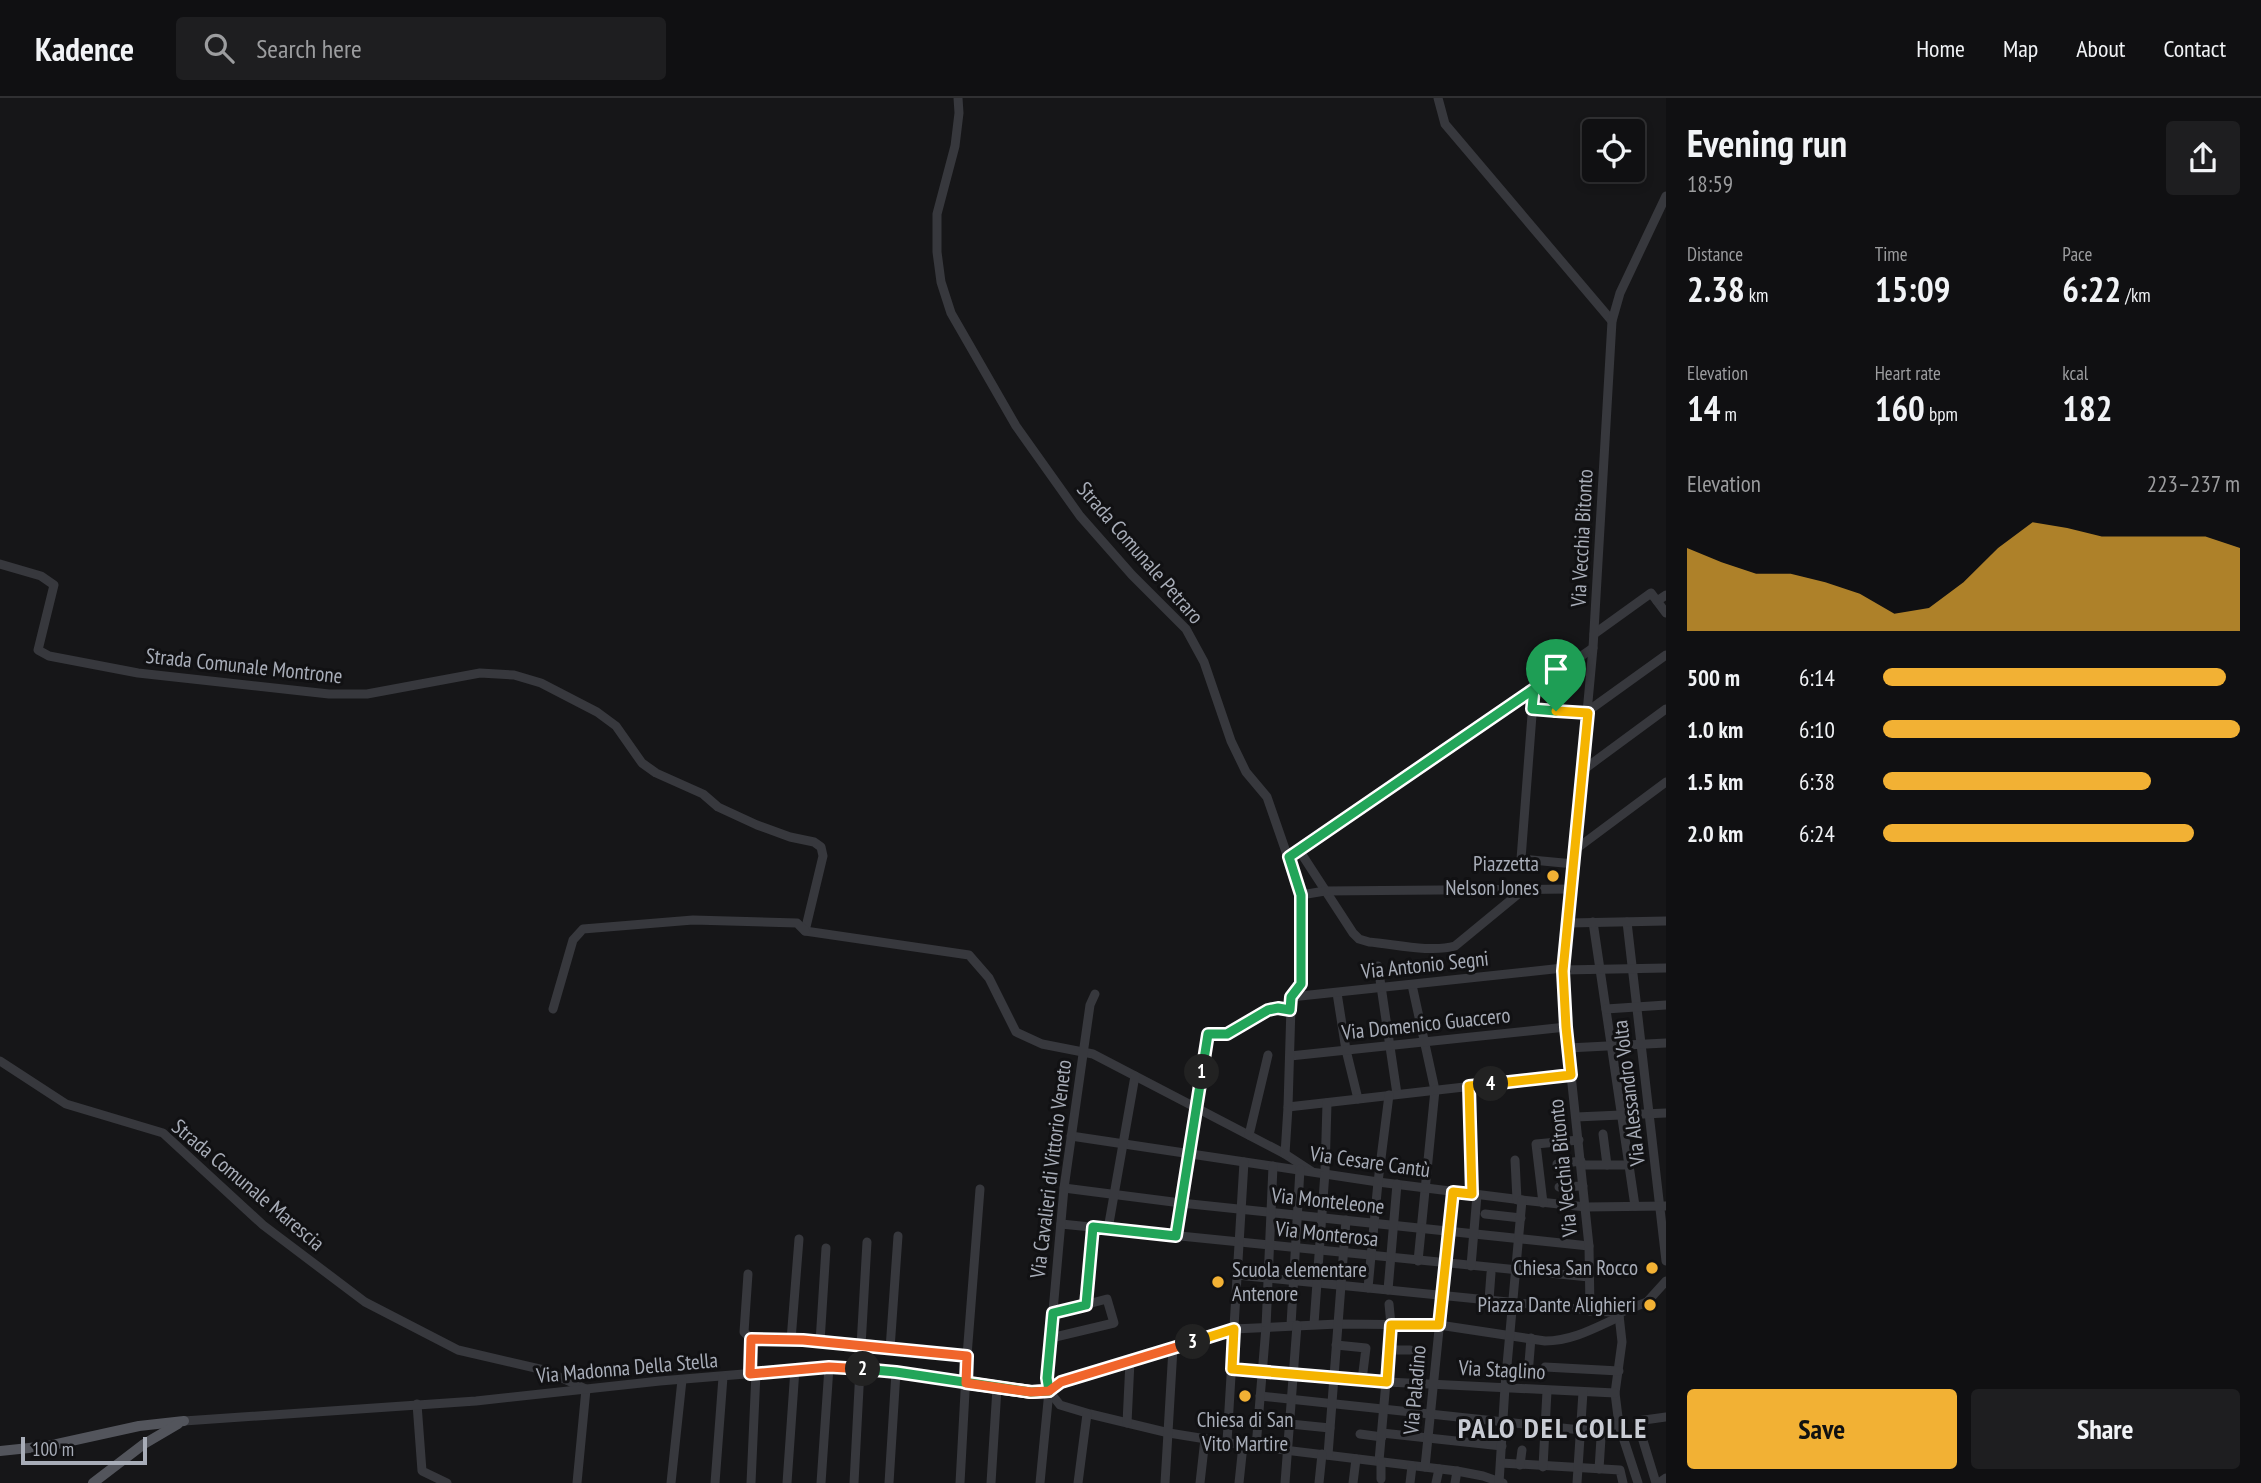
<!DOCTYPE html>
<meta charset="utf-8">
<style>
body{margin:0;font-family:"PT Sans Narrow",sans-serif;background:#1e1e20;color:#f1f3f6;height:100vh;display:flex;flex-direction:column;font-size:26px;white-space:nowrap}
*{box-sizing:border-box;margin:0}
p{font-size:23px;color:#9c9d9f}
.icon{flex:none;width:38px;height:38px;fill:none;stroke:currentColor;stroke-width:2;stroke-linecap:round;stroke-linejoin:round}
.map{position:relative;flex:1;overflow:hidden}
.side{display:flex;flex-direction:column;background:#101012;width:595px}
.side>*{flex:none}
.fabs{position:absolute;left:1582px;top:21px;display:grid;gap:14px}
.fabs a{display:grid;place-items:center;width:63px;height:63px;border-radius:7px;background:#101012;box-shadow:0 4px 10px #0003,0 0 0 2px #303032;font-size:35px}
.scale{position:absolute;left:21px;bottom:18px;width:126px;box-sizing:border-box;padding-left:7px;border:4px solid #a8adb8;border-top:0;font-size:19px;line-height:24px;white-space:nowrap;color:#a8adb8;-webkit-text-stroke:5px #111113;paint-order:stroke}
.pin{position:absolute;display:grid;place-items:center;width:60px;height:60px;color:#fff;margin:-72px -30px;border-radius:50% 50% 50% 0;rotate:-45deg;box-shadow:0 0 7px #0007}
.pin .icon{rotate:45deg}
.km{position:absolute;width:35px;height:35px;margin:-18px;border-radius:50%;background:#222;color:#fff;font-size:19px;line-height:35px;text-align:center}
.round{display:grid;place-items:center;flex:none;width:74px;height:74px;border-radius:7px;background:#1e1e20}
.overview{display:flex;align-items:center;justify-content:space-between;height:119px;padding:0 21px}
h1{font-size:38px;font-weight:700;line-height:52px}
.metrics{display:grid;grid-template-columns:repeat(3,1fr);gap:10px;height:119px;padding:7px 21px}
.metrics div{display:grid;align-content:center}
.metrics b{font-size:35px;font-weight:700}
.metrics small{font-size:19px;font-weight:400}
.metrics p{font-size:19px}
.chart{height:196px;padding:14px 21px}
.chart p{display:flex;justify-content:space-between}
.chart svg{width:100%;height:126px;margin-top:7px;fill:#f2b134;opacity:.7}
.cta{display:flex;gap:14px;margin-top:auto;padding:14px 21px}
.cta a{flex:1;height:80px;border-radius:7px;background:#f2b134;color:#111;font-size:28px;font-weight:700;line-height:80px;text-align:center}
.cta a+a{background:#1e1e20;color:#f1f3f6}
ul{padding:0 21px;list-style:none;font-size:23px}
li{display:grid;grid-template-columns:112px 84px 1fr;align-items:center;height:52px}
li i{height:18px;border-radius:9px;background:#f2b134}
header{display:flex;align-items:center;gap:42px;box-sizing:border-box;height:98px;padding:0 35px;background:#101012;border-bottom:2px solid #303032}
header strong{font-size:33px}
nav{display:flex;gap:38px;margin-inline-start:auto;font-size:24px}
.search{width:490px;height:63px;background:#1e1e20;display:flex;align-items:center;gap:18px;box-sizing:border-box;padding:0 24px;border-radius:7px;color:#9c9d9f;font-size:26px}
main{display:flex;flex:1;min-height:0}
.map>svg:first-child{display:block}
</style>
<header>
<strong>Kadence</strong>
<div class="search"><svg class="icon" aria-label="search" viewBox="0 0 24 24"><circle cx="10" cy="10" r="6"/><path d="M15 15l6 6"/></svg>Search here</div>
<nav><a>Home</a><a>Map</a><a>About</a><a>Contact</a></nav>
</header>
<main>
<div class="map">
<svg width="1666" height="1385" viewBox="0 0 1666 1385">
<rect width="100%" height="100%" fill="#161618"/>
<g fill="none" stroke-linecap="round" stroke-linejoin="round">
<!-- minor -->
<g stroke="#37383d" stroke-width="9">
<polyline points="958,0 959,15 955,48 937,116 937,154 941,184 951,215 1016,328 1080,418 1132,477 1186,531 1204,564 1231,643 1246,674 1267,699 1301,797 1301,886 1291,899"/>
<polyline points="1438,0 1445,26 1612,223"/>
<polyline points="0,466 41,478 54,487 38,552 49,558 138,575 329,596 367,596 480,575 514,577 541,585 597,614 616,628 642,665 656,675 703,696 718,709 757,727 790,739 814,744 821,749 823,758 805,833 969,857 989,880 1016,934 1042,946 1093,956 1285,1056 1311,1073"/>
<polyline points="1657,503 1666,515"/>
<polyline points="1594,536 1651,495 1657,503 1666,497"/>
<polyline points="1534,591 1521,761 1574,766"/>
<polyline points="1532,611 1588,615"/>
<polyline points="1588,613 1666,557"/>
<polyline points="1583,672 1666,611"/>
<polyline points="1576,751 1666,684"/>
<path d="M1299 752 1353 835 1359 841 1369 844C1394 846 1431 855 1455 848L1523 792"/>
<polyline points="1289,759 1593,550"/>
<polyline points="1301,797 1325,793 1572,791"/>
<polyline points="1593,824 1635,1108"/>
<polyline points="1627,824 1666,1163"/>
<polyline points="1569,825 1666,823"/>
<polyline points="1378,868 1397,996"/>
<polyline points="1563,872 1666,870"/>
<polyline points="1412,887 1435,992 1418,1163"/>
<polyline points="1337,895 1346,952 1358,1001"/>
<polyline points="1291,899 1563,870"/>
<polyline points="553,911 573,842 583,831 693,822 797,825 805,833"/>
<polyline points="1606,911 1666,907"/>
<polyline points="1568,950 1666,945"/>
<polyline points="1290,958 1566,929"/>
<polyline points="0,963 66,1006 163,1035 263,1127 365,1204 458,1252 544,1272 586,1291 577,1385"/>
<polyline points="1469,988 1473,1096"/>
<polyline points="1288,1009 1571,977"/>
<polyline points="1576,1019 1666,1015"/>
<polyline points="1603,1036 1607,1067"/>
<polyline points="1249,1037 1268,957"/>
<polyline points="1071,1038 1378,1084 1522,1102 1586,1109 1666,1108"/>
<polyline points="1285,1056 1288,1009 1291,908"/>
<polyline points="1515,1062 1517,1102"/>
<polyline points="1557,1066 1581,1063"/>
<polyline points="1581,1067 1629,1067"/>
<polyline points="1559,1089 1583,1088"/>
<polyline points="1064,1090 1181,1105 1589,1148"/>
<polyline points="1543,1105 1536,1046 1579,1042"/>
<polyline points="1485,1116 1521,1120"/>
<polyline points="1061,1126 1589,1179"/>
<polyline points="1108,1131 1135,978"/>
<polyline points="1176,1138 1208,936 1227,936 1267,912 1278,910 1290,912"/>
<polyline points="1471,1168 1477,1097"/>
<polyline points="748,1176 744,1234 751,1241"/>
<polyline points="1237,1177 1619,1215 1647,1204 1666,1183"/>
<polyline points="1368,1190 1378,1084 1389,997"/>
<polyline points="1388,1192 1397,1086"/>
<polyline points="1489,1202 1491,1175"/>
<polyline points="1086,1207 1093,1129"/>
<polyline points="1590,1213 1589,1148 1566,929 1563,872 1593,550 1612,223 1620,195 1666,98"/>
<polyline points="1619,1217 1622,1244 1615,1295 1619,1327 1638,1385"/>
<polyline points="1314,1226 1325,1074 1327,1005"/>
<polyline points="1291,1227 1300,1071"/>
<polyline points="1051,1240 1114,1225 1107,1201 1053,1215"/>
<polyline points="791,1242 799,1141"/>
<polyline points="820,1244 826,1150"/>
<polyline points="1336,1247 1366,1250 1362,1282"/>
<polyline points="861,1248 867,1144"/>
<polyline points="890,1251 898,1138"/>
<polyline points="1389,1252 1410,1252"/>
<polyline points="967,1258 980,1091"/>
<polyline points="1545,1269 1619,1273"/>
<polyline points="1232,1271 1387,1284 1615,1295"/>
<polyline points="750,1275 751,1241 803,1242 967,1258 960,1385"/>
<polyline points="1528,1277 1531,1240"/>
<path d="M1049 1293 1061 1284 1234 1231 1338 1226 1439 1227 1545 1243C1572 1243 1595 1230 1619 1219"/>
<polyline points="1049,1293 1060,1307 1090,1316 1169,1335 1243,1347 1457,1373 1483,1378 1503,1385"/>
<polyline points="1260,1298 1581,1332"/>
<polyline points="417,1306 422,1373 447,1385"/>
<polyline points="184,1323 476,1303 660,1283 829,1269 896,1274 1031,1294 1049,1293"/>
<polyline points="1127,1325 1130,1263"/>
<polyline points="1290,1326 1330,1330"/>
<polyline points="1581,1328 1619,1327"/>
<polyline points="1382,1335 1502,1348"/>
<polyline points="1360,1336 1382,1339"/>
<polyline points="1227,1344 1244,1064"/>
<polyline points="1256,1349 1266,1229 1273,1068"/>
<polyline points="1328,1357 1346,1122"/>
<polyline points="1379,1363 1391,1227 1389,1206"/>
<polyline points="1501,1365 1620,1372 1623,1385"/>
<polyline points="1520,1367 1522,1352"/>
<polyline points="1425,1369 1453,1094"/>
<polyline points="1543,1369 1547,1293"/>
<polyline points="1599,1371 1601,1340"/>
<polyline points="1381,1381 1381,1364"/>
<polyline points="671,1385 682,1282"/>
<polyline points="715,1385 723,1279"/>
<polyline points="751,1385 756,1275"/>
<polyline points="787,1385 795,1271"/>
<polyline points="821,1385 829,1269"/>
<polyline points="854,1385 860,1271"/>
<polyline points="889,1385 896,1274"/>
<polyline points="991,1385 997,1290"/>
<polyline points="1040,1385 1049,1293 1047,1280 1064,1090 1090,907 1095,896"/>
<polyline points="1078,1385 1087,1316"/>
<polyline points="1165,1385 1173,1250"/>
<polyline points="1200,1385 1205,1341"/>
<polyline points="1239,1385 1243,1347"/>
<polyline points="1285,1385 1297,1227"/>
<polyline points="1319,1385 1322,1356"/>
<polyline points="1353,1385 1356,1361"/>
<polyline points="1410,1385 1412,1368"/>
<polyline points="1436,1385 1439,1371"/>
<polyline points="1455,1385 1457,1373"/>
<polyline points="1499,1385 1505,1289 1522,1102"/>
<polyline points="1577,1385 1583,1294"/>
<polyline points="1656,1385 1637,1323 1666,1319"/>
<polyline points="1659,1385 1666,1380"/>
</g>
<!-- major -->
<g stroke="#53555c" stroke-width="10">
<polyline points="0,1353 48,1348 139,1328 184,1323"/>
<polyline points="93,1385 144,1346 178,1326"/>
</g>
</g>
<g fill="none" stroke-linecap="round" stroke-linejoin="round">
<!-- split-1 casing -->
<g stroke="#fff" stroke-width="14">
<polyline id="split-1" points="1202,974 1208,936 1227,936 1268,912 1278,910 1290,912 1291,899 1301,886 1301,797 1289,759 1534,591 1532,611 1556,613"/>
</g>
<!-- split-2 casing -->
<g stroke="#fff" stroke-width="14">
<polyline id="split-2" points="863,1271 896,1274 1031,1294 1049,1293 1047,1280 1053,1215 1086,1207 1093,1129 1176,1138 1202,974"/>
</g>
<!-- split-3 casing -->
<g stroke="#fff" stroke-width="14">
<polyline id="split-3" points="863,1271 829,1269 750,1276 751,1241 803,1242 967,1258 966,1285 1031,1294 1049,1293 1061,1284 1193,1244"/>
</g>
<!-- split-4 casing -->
<g stroke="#fff" stroke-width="14">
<polyline id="split-4" points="1193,1244 1234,1231 1232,1271 1387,1284 1391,1227 1439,1227 1453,1094 1472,1096 1469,988 1491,986"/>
</g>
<!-- split-5 casing -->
<g stroke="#fff" stroke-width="14">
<polyline id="split-5" points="1491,986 1571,977 1566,929 1563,873 1588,615 1556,613"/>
</g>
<!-- split-1 -->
<use href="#split-1" stroke="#22a559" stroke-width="9"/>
<!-- split-2 -->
<use href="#split-2" stroke="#22a559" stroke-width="9"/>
<!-- split-3 -->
<use href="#split-3" stroke="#f0652b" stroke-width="9"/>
<!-- split-4 -->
<use href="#split-4" stroke="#f5b400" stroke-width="9"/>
<!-- split-5 -->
<use href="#split-5" stroke="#f5b400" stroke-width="9"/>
</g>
<!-- markers -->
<g fill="#f2b134" stroke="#111113" stroke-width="2.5">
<circle cx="1553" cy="778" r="7"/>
<circle cx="1652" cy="1170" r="7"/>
<circle cx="1218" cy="1184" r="7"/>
<circle cx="1650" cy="1207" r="7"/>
<circle cx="1245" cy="1298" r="7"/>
</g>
<g text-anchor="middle" stroke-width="6" stroke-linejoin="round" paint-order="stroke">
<!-- street labels -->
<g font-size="21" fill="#a8adb8" stroke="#111113">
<text transform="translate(1582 440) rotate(-87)" y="7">Via Vecchia Bitonto</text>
<text transform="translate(1140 455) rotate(49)" y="7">Strada Comunale Petraro</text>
<text transform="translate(244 568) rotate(6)" y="7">Strada Comunale Montrone</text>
<text transform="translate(1425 867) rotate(-6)" y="7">Via Antonio Segni</text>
<text transform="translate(1426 926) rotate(-6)" y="7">Via Domenico Guaccero</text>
<text transform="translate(1629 995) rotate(-97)" y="7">Via Alessandro Volta</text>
<text transform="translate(1370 1064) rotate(8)" y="7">Via Cesare Cantù</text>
<text transform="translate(1563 1070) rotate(-96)" y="7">Via Vecchia Bitonto</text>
<text transform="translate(1051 1071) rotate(-83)" y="7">Via Cavalieri di Vittorio Veneto</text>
<text transform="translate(248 1087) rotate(40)" y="7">Strada Comunale Marescia</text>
<text transform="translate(1328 1103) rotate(6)" y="7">Via Monteleone</text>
<text transform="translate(1327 1136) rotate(6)" y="7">Via Monterosa</text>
<text transform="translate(627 1270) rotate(-5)" y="7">Via Madonna Della Stella</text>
<text transform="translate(1502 1272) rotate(3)" y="7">Via Staglino</text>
<text transform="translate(1415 1292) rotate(-85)" y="7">Via Paladino</text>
</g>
<!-- poi labels -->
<g font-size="21" fill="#a8adb8" stroke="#111113" text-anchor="end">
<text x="1539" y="773">Piazzetta<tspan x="1539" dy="24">Nelson Jones</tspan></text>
<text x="1638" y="1177">Chiesa San Rocco</text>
<text x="1232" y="1179" text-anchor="start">Scuola elementare<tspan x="1232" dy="24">Antenore</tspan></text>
<text x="1636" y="1214">Piazza Dante Alighieri</text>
<text x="1245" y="1329" text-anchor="middle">Chiesa di San<tspan x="1245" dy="24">Vito Martire</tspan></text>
</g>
<!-- district labels -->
<g font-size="28" font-weight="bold" letter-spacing="2" fill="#c9ccd4" stroke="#111113">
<text x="1553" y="1340">PALO DEL COLLE</text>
</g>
</g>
</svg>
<div class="fabs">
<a><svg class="icon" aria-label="locate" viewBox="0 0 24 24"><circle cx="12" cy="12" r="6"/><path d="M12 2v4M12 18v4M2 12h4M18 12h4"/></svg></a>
</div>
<div class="scale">100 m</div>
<div class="pin" style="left:1556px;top:613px;background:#1e9e55"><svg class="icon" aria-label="arrive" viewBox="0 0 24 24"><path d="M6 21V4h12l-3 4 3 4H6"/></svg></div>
<b class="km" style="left:1202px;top:974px">1</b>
<b class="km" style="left:863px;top:1271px">2</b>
<b class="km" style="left:1193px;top:1244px">3</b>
<b class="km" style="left:1491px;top:986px">4</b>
</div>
<section class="side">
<div class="overview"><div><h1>Evening run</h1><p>18:59</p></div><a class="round"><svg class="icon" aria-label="share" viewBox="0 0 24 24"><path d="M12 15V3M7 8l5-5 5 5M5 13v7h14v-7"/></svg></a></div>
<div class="metrics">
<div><p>Distance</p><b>2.38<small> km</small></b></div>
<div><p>Time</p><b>15:09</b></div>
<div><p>Pace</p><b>6:22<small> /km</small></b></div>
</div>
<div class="metrics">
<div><p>Elevation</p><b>14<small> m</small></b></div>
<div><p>Heart rate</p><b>160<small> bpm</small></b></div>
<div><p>kcal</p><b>182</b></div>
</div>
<div class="chart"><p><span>Elevation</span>223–237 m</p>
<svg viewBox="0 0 160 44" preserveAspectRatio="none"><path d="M0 44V15L10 20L20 24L30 24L40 27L50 31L60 38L70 36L80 27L90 15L100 6L110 8L120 11L130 11L140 11L150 11L160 15V44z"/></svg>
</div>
<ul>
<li><b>500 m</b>6:14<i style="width:96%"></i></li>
<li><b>1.0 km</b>6:10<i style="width:100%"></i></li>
<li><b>1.5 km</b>6:38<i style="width:75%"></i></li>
<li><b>2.0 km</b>6:24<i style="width:87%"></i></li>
</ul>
<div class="cta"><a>Save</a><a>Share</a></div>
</section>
</main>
